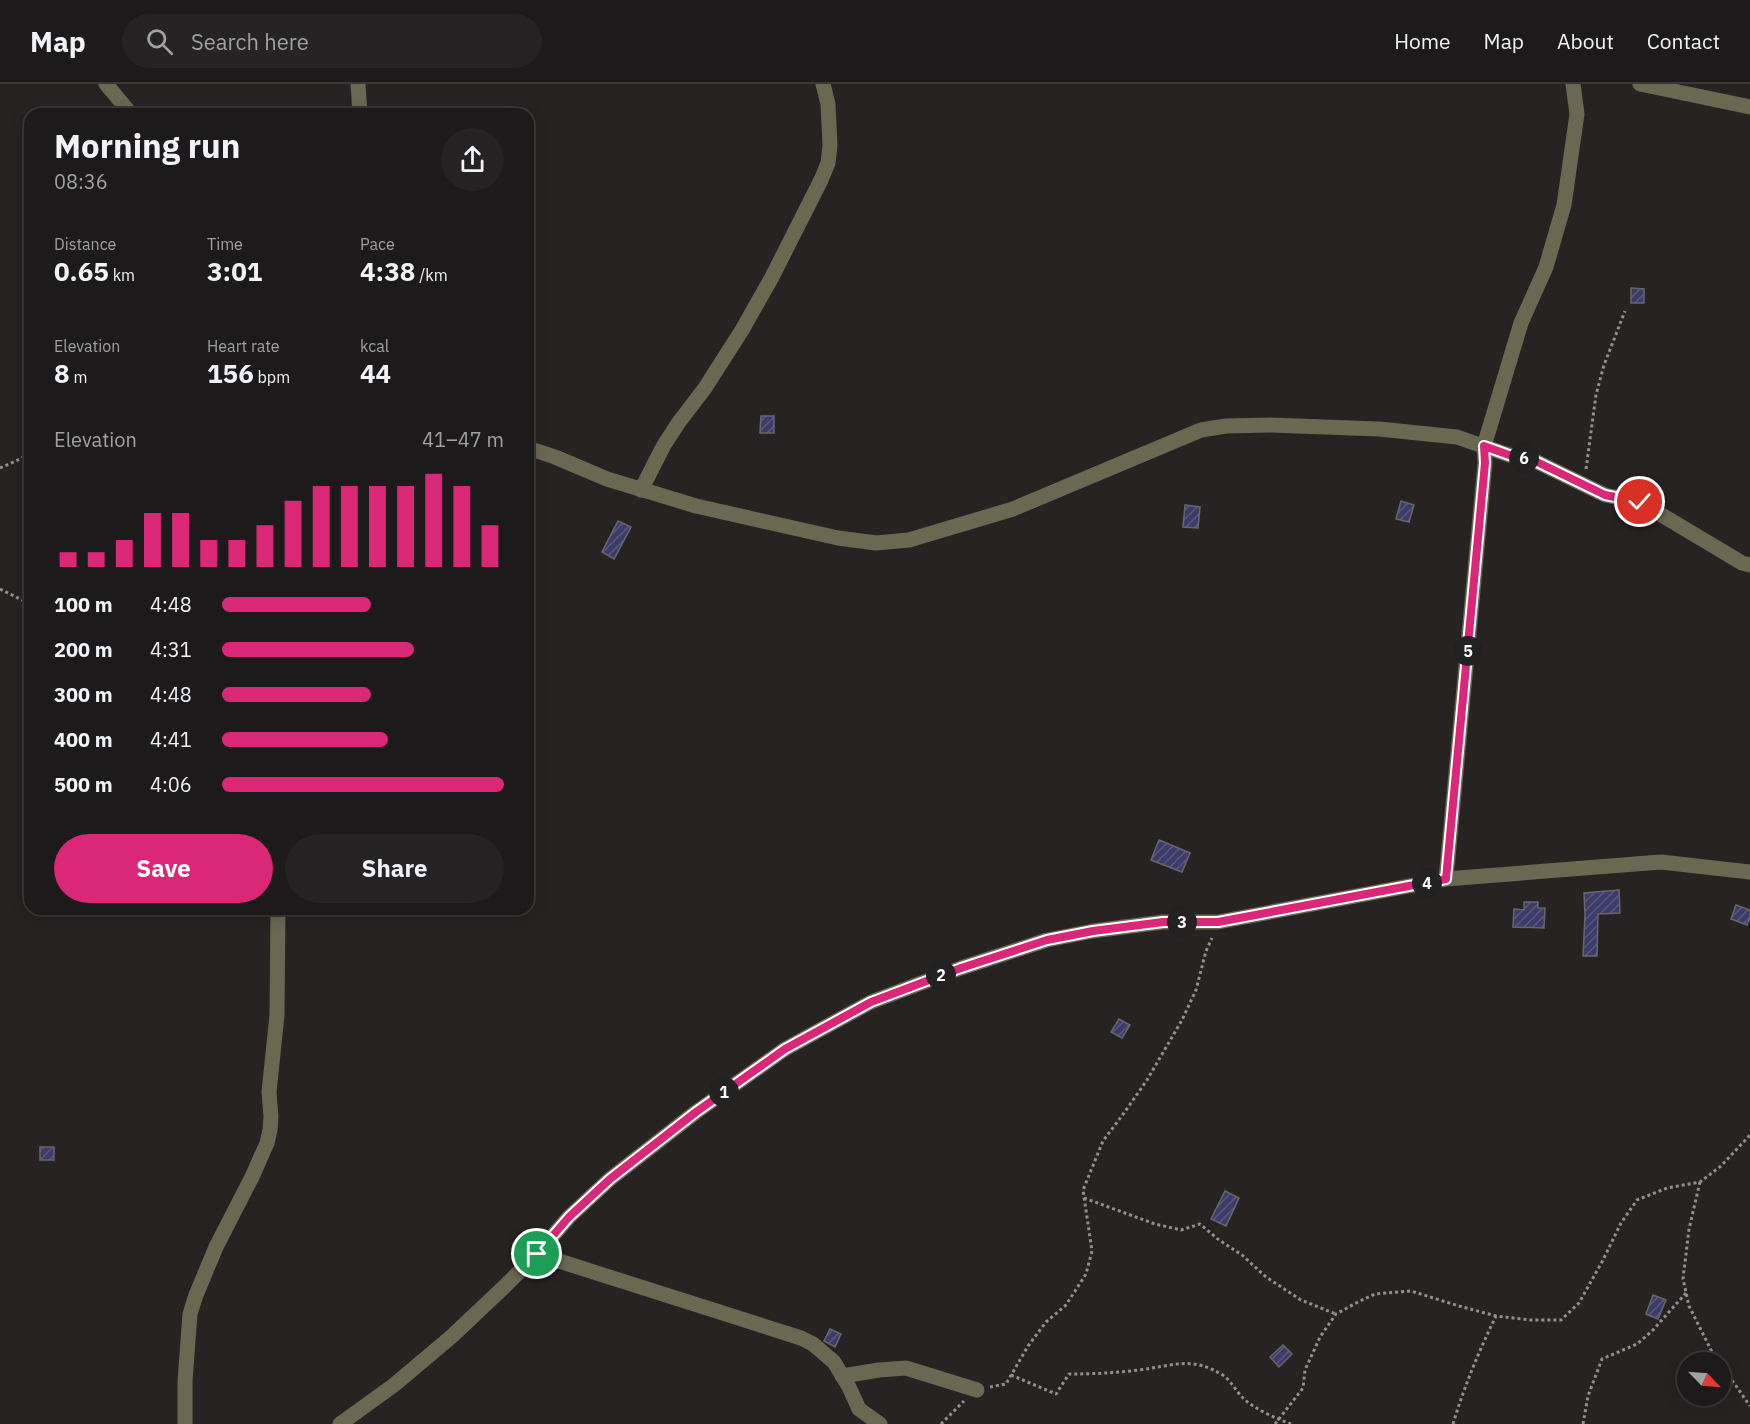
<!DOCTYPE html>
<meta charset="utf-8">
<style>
body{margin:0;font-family:"IBM Plex Sans",sans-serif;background:#252323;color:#f1f3f6;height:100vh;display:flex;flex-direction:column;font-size:22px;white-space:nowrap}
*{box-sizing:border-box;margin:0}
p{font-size:20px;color:#a0a1a2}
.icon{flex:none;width:33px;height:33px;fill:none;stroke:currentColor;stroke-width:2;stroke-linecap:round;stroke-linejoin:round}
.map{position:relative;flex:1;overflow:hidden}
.details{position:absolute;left:24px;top:24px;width:510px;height:807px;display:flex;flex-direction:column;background:#1c1a1a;border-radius:18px;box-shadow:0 3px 15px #0003,0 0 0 2px #3a3839}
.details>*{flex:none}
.needle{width:39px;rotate:115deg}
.buttons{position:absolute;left:1677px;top:1268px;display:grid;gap:12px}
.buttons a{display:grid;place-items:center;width:54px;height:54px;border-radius:50%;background:#1c1a1a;box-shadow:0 3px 15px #0003,0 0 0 2px #3a3839;font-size:30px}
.pin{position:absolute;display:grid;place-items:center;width:51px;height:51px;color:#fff;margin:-26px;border:3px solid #fff;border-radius:50%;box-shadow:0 2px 6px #0007}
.km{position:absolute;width:30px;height:30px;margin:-15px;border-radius:50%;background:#222;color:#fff;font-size:16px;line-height:30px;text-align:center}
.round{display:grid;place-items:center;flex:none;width:63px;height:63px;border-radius:32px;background:#252323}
.summary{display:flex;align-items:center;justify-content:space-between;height:102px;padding:0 30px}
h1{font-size:33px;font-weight:800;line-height:45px}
.stats{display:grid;grid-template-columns:repeat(3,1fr);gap:9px;height:102px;padding:6px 30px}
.stats div{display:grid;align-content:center}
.stats b{font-size:26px;font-weight:800}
.stats small{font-size:16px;font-weight:400}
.stats p{font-size:16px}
.chart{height:168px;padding:12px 30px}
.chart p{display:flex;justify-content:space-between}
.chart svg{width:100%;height:108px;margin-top:6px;stroke:#db2777;stroke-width:6}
.action{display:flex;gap:12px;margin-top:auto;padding:12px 30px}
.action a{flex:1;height:69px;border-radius:36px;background:#db2777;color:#fff;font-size:24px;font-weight:800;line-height:69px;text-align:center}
.action a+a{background:#252323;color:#f1f3f6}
ul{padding:0 30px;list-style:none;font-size:20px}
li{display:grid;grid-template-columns:96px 72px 1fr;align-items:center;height:45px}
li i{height:15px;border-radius:8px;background:#db2777}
header{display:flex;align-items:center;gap:36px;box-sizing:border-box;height:84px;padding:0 30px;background:#1c1a1a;border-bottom:2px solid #3a3839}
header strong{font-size:28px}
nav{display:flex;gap:33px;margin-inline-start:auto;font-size:21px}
.search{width:420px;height:54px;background:#252323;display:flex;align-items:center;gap:15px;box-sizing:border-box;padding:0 21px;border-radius:33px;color:#a0a1a2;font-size:22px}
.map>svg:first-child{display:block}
</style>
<header>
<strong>Map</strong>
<div class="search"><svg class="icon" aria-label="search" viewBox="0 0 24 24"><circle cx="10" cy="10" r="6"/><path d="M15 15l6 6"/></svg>Search here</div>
<nav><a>Home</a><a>Map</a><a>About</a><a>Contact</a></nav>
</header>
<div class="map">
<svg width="1750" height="1340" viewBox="0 0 1750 1340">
<defs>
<pattern id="building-hatch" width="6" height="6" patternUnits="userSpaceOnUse" patternTransform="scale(1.5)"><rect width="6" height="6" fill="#3d3b69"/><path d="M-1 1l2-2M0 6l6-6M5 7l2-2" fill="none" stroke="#59587f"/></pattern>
</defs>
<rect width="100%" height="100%" fill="#262322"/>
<!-- building -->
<g fill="url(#building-hatch)" stroke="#67676b" stroke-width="1.5">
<polygon points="1631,204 1644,205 1644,219 1631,219"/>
<polygon points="761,332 774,332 774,349 760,349"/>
<polygon points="1401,417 1414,421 1409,438 1396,435"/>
<polygon points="1185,421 1200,423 1198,444 1183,443"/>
<polygon points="618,437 631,443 614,475 602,468"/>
<polygon points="1159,756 1190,769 1182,788 1151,776"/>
<polygon points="1619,806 1620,829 1598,830 1597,872 1583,872 1585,831 1584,809"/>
<polygon points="1524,818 1538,818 1538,824 1545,824 1544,844 1513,843 1514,825 1524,826"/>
<polygon points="1736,821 1750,826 1750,833 1747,841 1731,835"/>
<polygon points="1119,935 1130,941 1122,954 1111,948"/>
<rect x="40" y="1063" width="14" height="13"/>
<polygon points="1225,1107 1239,1114 1226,1142 1211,1135"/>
<polygon points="1653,1211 1666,1216 1658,1235 1646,1230"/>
<polygon points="830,1245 841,1250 835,1263 824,1257"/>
<polygon points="1283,1261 1292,1270 1279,1283 1270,1273"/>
</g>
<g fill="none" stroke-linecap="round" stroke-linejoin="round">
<!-- path -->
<g stroke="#92908f" stroke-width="3" stroke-dasharray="3 3" stroke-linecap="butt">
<polyline points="0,384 22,374 30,366"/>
<polyline points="1586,385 1596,311 1604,281 1625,227"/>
<polyline points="0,505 30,520"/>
<polyline points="1700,1098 1689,1145 1683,1195 1689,1222 1717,1278"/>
<polyline points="1084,1114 1155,1140 1181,1146 1200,1140 1219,1156 1242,1171 1266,1193 1301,1216 1336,1230"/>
<polyline points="1720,1283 1734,1299 1750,1322"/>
<path d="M1011 1291 1056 1310 1069 1290C1092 1290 1115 1289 1139 1286 1172 1282 1192 1271 1224 1292 1231 1297 1236 1307 1242 1313 1252 1324 1277 1335 1291 1340"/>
<polyline points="990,1303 1006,1300 1028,1262 1046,1238 1066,1221 1086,1190 1092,1167 1083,1106 1103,1057 1124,1029 1147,996 1182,936 1196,906 1206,867 1212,854"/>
<polyline points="941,1340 964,1317"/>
<polyline points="1275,1340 1303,1304 1305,1286 1320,1253 1336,1230 1358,1218 1375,1210 1411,1207 1459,1222 1496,1232"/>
<path d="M1453 1340C1464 1303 1479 1267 1496 1232L1530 1236H1561L1579 1219 1603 1176 1621 1139 1637 1116 1667 1104 1700 1098 1721 1082 1750 1051"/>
<polyline points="1583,1340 1588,1312 1602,1275 1637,1260 1652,1247 1686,1209"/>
</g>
<!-- minor -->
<g stroke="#6a6851" stroke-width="15">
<polyline points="106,0 131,30"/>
<polyline points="358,0 360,30"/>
<polyline points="1640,0 1750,23"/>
<polyline points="528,364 555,373 607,395 696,422 838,454 876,459 909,456 1013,425 1201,346 1226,342 1270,341 1379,345 1457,353 1509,371 1531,375 1605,411 1640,418 1742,479 1750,481"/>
<polyline points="641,406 664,361 679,338 705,304 742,246 772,193 821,96 828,79 830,61 828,20 823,0"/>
<polyline points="1446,795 1485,379 1484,362 1521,239 1546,183 1564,121 1577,30 1573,0"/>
<polyline points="537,1170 801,1254 813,1260 834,1278 849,1303 859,1325 880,1340"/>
<polyline points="842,1292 879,1286 906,1284 977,1306"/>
<polyline points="185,1340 185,1297 190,1230 196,1211 216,1163 252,1093 267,1059 270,1046 271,1033 269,1008 277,931 278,825"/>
</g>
<!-- tertiary -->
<polyline stroke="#6a6851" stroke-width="15" points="340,1340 394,1301 451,1253 504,1203 537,1170 569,1133 610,1095 696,1028 785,965 871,918 961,884 1047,856 1093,847 1163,838 1218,838 1446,795 1661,778 1750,788"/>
</g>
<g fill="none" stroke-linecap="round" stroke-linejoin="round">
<!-- route casing -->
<g stroke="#fff" stroke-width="12">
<polyline id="route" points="537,1170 569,1133 610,1095 696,1028 785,965 871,918 961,884 1047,856 1093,847 1163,838 1218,838 1446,795 1485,379 1484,362 1509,371 1531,375 1605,411 1640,418"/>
</g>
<!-- route -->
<use href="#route" stroke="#db2777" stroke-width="8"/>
</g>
</svg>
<div class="buttons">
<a><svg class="needle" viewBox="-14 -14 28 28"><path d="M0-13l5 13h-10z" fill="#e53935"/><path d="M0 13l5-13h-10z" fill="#a0a1a2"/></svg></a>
</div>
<div class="pin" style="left:537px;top:1170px;background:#1e9e55"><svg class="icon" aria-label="arrive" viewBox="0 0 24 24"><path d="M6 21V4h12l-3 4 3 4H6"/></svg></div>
<div class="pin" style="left:1640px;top:418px;background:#d93025"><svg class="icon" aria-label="check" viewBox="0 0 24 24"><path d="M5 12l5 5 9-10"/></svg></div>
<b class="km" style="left:724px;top:1008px">1</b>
<b class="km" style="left:941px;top:891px">2</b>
<b class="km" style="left:1182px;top:838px">3</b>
<b class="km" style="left:1427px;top:799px">4</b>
<b class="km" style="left:1468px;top:567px">5</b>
<b class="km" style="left:1524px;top:374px">6</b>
<section class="details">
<div class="summary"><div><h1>Morning run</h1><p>08:36</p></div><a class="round"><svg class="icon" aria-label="share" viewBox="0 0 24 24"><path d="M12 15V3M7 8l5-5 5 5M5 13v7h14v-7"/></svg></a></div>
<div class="stats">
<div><p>Distance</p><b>0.65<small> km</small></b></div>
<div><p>Time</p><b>3:01</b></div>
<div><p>Pace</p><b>4:38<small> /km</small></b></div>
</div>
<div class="stats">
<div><p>Elevation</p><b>8<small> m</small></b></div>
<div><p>Heart rate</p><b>156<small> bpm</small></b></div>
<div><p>kcal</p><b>44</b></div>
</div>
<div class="chart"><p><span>Elevation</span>41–47 m</p>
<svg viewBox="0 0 160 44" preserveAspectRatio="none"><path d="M5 44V38M15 44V38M25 44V33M35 44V22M45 44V22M55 44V33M65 44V33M75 44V27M85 44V17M95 44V11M105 44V11M115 44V11M125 44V11M135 44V6M145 44V11M155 44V27"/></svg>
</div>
<ul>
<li><b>100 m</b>4:48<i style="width:53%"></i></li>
<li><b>200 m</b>4:31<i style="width:68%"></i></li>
<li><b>300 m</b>4:48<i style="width:53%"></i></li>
<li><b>400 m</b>4:41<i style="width:59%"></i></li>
<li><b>500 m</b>4:06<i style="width:100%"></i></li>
</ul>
<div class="action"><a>Save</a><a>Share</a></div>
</section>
</div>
